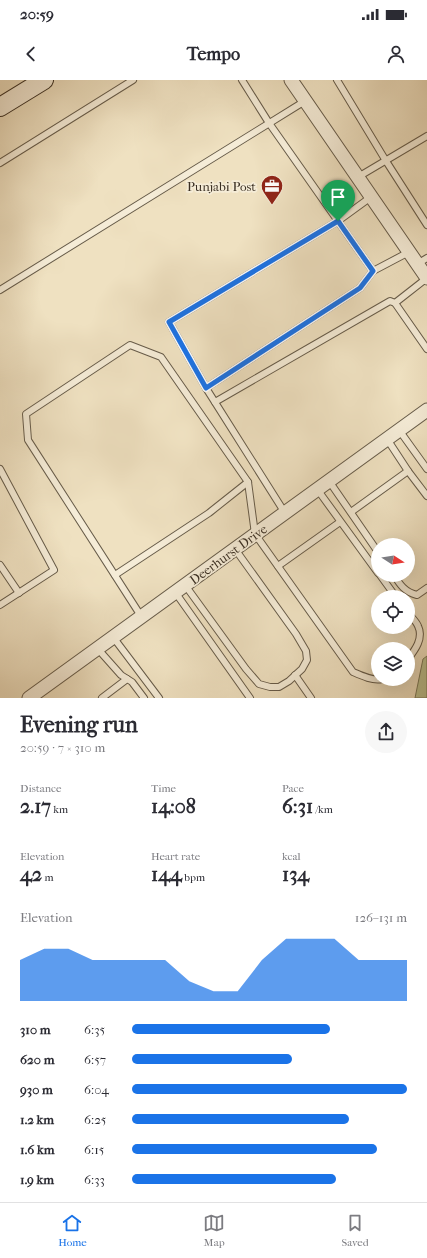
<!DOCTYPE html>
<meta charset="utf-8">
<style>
body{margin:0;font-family:"IM FELL French Canon",serif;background:#f7f7f7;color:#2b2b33;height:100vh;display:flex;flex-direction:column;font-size:15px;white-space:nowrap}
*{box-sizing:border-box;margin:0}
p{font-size:13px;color:#7c7c81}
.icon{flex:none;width:22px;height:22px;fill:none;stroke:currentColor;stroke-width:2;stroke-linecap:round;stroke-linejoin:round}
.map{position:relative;height:618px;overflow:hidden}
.panel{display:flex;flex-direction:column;background:#fff;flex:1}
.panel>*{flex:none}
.needle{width:26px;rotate:102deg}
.fabs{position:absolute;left:371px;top:458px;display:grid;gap:8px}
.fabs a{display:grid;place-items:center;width:44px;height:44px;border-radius:50%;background:#fff;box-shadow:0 4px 16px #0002;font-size:20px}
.pin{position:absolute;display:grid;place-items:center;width:34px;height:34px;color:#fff;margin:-41px -17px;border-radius:50% 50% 50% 0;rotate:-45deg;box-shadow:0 0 4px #0007}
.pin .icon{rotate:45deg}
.round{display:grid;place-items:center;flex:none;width:42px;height:42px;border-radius:21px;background:#f7f7f7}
.summary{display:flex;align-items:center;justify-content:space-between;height:68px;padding:0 20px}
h1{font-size:22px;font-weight:800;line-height:30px}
.stats{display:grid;grid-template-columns:repeat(3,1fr);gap:6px;height:68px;padding:4px 20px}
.stats div{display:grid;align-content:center}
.stats b{font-size:20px;font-weight:800}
.stats small{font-size:11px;font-weight:400}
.stats p{font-size:11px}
.chart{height:112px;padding:8px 20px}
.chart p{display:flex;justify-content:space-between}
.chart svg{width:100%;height:72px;margin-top:4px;fill:#1a73e8;opacity:.7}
ul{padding:0 20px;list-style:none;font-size:13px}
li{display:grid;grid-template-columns:64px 48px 1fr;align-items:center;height:30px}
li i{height:10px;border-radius:5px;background:#1a73e8}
.status{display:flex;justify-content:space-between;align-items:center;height:28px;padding:0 20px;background:#fff;direction:ltr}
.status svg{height:11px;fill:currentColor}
header{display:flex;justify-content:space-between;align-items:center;height:52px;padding:0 20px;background:#fff;font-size:18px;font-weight:800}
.tabs{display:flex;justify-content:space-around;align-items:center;height:56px;border-top:1px solid #e1e1e2;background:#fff;font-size:11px;color:#7c7c81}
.tabs a{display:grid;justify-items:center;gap:2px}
.tabs .current{color:#1a73e8}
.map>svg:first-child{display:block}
</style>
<div class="status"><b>20:59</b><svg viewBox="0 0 49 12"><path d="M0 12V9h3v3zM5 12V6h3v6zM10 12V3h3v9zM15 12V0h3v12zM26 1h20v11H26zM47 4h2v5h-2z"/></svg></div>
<header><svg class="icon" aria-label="back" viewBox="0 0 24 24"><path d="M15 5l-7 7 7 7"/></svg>Tempo<svg class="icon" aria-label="person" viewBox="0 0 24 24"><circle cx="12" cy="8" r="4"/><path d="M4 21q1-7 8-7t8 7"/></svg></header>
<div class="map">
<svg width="427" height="618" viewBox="0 0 427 618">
<rect width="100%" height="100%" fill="#efe1c1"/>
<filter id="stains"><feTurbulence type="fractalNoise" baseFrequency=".005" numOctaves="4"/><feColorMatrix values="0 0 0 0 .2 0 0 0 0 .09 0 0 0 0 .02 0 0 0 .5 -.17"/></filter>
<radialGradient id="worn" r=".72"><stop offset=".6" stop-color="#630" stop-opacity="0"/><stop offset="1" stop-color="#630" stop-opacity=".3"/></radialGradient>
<!-- green -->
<polygon fill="#bbc292" stroke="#7a785a" points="427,576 427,618 415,618 423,579"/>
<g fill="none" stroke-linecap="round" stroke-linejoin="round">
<!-- service casing -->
<g stroke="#675c4a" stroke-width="8">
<g id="service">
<polyline points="242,0 269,43 373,191"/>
<polyline points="337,0 386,81 427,145"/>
<polyline points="0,83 133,0"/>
<polyline points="358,97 427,56"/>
<polyline points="417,184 427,178"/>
<polyline points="0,210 305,21"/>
<polyline points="395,223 427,198"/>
<polyline points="206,308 360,208 373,191 409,172"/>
<polyline points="215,322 390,221 395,223 427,269"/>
<polyline points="399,350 427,389"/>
<polyline points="0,389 54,490 0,525"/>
<polyline points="408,391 427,416"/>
<polyline points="329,401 378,472"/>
<polyline points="317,409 378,493"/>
<polyline points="351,432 408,391 387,359"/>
<polyline points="285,433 206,308 169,242 338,141 371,117"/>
<polyline points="0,485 19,513"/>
<polyline points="278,486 340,442"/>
<polyline points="115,495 209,433 248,402"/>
<polyline points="380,495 396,517"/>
<path d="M394 495C400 505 405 512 417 515L427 508"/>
<polyline points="185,505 246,589 259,604 270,607 279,607 289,601 302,589 307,580 306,571 296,554 235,469"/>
<polyline points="175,512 250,618"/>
<path d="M408 533C411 537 416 541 418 546 424 558 415 570 408 579"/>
<path d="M141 536 28 360 26 334 130 265 161 277 248 402 255 454 353 592C362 596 373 601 382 599"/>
<polyline points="113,557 159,618"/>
<polyline points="97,568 121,595 132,602 144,618"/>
<polyline points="295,595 311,618"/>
<polyline points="102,618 127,599"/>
</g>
</g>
<!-- minor casing -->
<g stroke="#675c4a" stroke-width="15">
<g id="minor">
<polyline points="291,0 427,198"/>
<polyline points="29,618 427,330"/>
</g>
</g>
<!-- secondary casing -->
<g stroke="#3a2f23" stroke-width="20">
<polyline id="secondary" points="0,27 44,0"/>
</g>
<!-- service -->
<use href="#service" stroke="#f5ecd7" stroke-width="6"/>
<!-- minor -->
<use href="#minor" stroke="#f5ecd7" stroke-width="13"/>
<!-- secondary -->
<use href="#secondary" stroke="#f5ecd7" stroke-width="18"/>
</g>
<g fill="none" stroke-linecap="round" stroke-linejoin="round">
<!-- route casing -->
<g stroke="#fff" stroke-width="8">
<polygon id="route" points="338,141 373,191 360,208 206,308 169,242"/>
</g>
<!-- route -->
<use href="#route" stroke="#1a73e8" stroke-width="5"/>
</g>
<!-- icons -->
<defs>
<g id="office-pin" transform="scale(1.15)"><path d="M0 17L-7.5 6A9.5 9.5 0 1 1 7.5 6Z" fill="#8f2418" stroke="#f5ecd7"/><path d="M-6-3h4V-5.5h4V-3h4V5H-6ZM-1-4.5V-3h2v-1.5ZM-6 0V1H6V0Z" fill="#fff"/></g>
</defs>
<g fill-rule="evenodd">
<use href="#office-pin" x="272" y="106"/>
</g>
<g text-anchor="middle" stroke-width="3.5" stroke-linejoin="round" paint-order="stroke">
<!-- poi labels -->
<g font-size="13" fill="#3a2f23" stroke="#f5ecd7" text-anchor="end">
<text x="256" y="111">Punjabi Post</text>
</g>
<!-- street labels -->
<g font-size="13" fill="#3a2f23" stroke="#f5ecd7">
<text transform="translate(228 474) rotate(-36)" y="5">Deerhurst Drive</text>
</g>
</g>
<rect width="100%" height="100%" filter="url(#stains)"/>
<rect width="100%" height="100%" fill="url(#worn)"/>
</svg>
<div class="fabs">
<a><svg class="needle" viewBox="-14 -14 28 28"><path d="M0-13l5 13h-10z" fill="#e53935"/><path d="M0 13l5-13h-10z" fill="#7c7c81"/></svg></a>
<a><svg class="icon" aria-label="locate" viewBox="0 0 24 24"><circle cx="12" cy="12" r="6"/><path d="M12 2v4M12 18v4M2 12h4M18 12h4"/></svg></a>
<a><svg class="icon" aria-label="layers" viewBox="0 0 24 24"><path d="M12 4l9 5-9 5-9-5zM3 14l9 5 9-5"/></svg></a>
</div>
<div class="pin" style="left:338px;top:141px;background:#1e9e55"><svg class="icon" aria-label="arrive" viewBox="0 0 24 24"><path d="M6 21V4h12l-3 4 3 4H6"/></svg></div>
</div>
<section class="panel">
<div class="summary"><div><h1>Evening run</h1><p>20:59 · 7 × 310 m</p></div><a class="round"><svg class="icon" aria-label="share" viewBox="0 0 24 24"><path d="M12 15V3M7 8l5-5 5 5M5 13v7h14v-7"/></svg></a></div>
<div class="stats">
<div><p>Distance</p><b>2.17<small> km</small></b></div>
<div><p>Time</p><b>14:08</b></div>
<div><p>Pace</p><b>6:31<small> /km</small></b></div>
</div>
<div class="stats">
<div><p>Elevation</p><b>42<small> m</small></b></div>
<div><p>Heart rate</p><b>144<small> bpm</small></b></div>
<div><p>kcal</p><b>134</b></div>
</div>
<div class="chart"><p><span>Elevation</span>126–131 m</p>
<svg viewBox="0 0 160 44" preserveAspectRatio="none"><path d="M0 44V19L10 12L20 12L30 19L40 19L50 19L60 19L70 32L80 38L90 38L100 19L110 6L120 6L130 6L140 19L150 19L160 19V44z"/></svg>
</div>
<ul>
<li><b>310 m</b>6:35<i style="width:72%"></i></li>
<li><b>620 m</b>6:57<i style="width:58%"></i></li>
<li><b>930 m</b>6:04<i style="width:100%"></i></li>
<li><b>1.2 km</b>6:25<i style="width:79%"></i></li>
<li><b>1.6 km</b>6:15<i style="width:89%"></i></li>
<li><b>1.9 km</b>6:33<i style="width:74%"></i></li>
</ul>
</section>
<nav class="tabs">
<a class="current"><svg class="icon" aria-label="home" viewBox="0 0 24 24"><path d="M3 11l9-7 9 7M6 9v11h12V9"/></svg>Home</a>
<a><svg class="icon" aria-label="map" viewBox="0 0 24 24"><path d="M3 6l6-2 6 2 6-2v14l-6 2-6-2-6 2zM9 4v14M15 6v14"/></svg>Map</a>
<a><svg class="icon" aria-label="saved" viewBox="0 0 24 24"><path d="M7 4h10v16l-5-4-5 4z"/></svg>Saved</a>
</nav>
